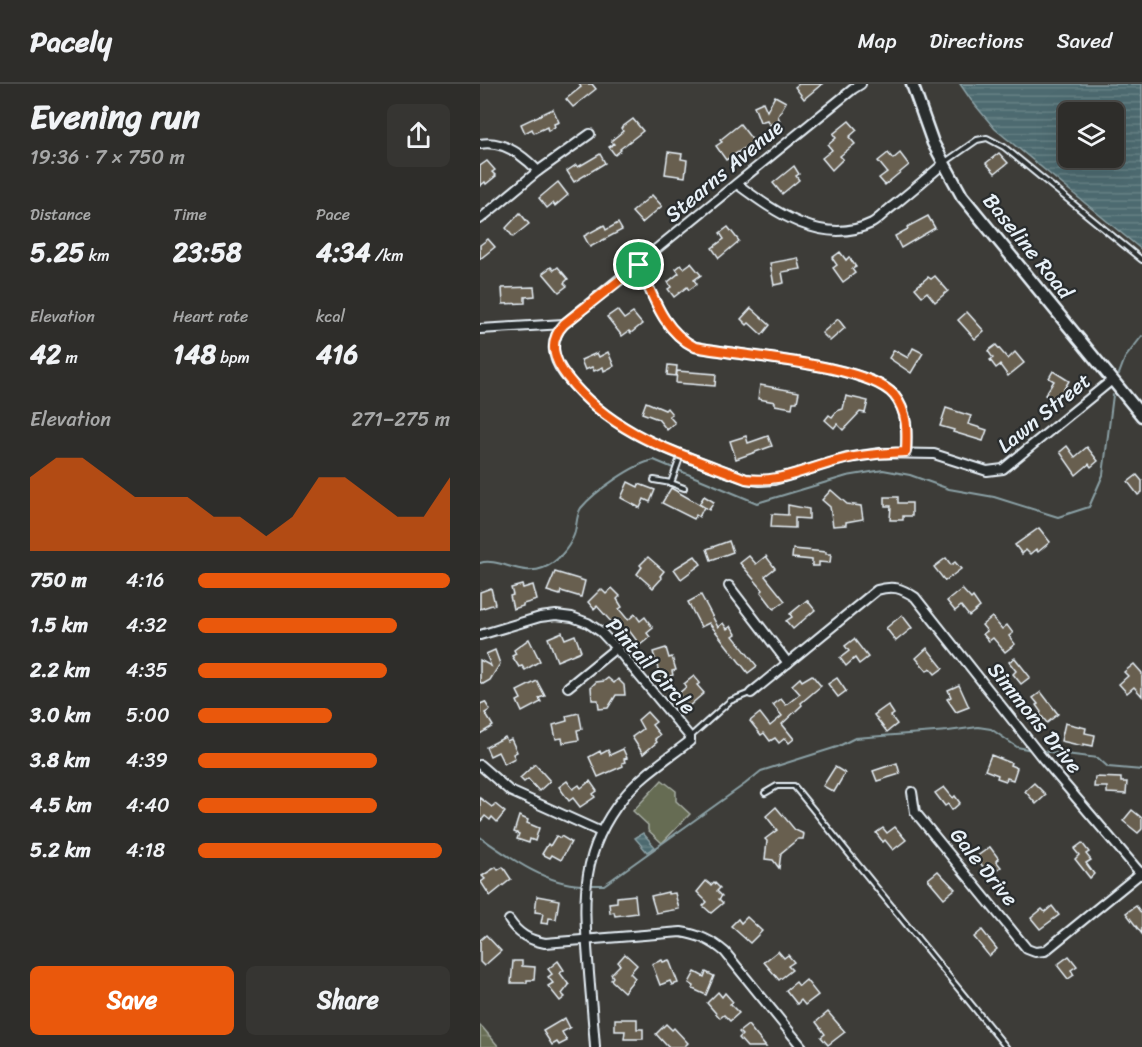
<!DOCTYPE html>
<meta charset="utf-8">
<style>
body{margin:0;font-family:Sriracha,sans-serif;background:#363532;color:#f1f3f6;height:100vh;display:flex;flex-direction:column;font-size:22px;white-space:nowrap}
*{box-sizing:border-box;margin:0}
p{font-size:20px;color:#a7a8a8}
.icon{flex:none;width:33px;height:33px;fill:none;stroke:currentColor;stroke-width:2;stroke-linecap:round;stroke-linejoin:round}
.map{position:relative;flex:1;overflow:hidden}
.sheet{display:flex;flex-direction:column;background:#2e2d2a;width:480px}
.sheet>*{flex:none}
.fabs{position:absolute;left:578px;top:18px;display:grid;gap:12px}
.fabs a{display:grid;place-items:center;width:66px;height:66px;border-radius:9px;background:#2e2d2a;box-shadow:0 6px 24px #0002,0 0 0 2px #494947;font-size:30px}
.pin{position:absolute;display:grid;place-items:center;width:51px;height:51px;color:#fff;margin:-26px;border:3px solid #fff;border-radius:50%;box-shadow:0 2px 6px #0007}
.round{display:grid;place-items:center;flex:none;width:63px;height:63px;border-radius:9px;background:#363532}
.summary{display:flex;align-items:center;justify-content:space-between;height:102px;padding:0 30px}
h1{font-size:33px;font-weight:800;line-height:45px}
.metrics{display:grid;grid-template-columns:repeat(3,1fr);gap:9px;height:102px;padding:6px 30px}
.metrics div{display:grid;align-content:center}
.metrics b{font-size:26px;font-weight:800}
.metrics small{font-size:16px;font-weight:400}
.metrics p{font-size:16px}
.chart{height:168px;padding:12px 30px}
.chart p{display:flex;justify-content:space-between}
.chart svg{width:100%;height:108px;margin-top:6px;fill:#ea580c;opacity:.7}
.primary-button{display:flex;gap:12px;margin-top:auto;padding:12px 30px}
.primary-button a{flex:1;height:69px;border-radius:9px;background:#ea580c;color:#fff;font-size:24px;font-weight:800;line-height:69px;text-align:center}
.primary-button a+a{background:#363532;color:#f1f3f6}
ul{padding:0 30px;list-style:none;font-size:20px}
li{display:grid;grid-template-columns:96px 72px 1fr;align-items:center;height:45px}
li i{height:15px;border-radius:8px;background:#ea580c}
header{display:flex;align-items:center;gap:36px;box-sizing:border-box;height:84px;padding:0 30px;background:#2e2d2a;border-bottom:2px solid #494947}
header strong{font-size:28px}
nav{display:flex;gap:33px;margin-inline-start:auto;font-size:21px}
main{display:flex;flex:1;min-height:0}
.map>svg:first-child{display:block}
</style>
<header>
<strong>Pacely</strong>
<nav><a>Map</a><a>Directions</a><a>Saved</a></nav>
</header>
<main>
<section class="sheet">
<div class="summary"><div><h1>Evening run</h1><p>19:36 · 7 × 750 m</p></div><a class="round"><svg class="icon" aria-label="share" viewBox="0 0 24 24"><path d="M12 15V3M7 8l5-5 5 5M5 13v7h14v-7"/></svg></a></div>
<div class="metrics">
<div><p>Distance</p><b>5.25<small> km</small></b></div>
<div><p>Time</p><b>23:58</b></div>
<div><p>Pace</p><b>4:34<small> /km</small></b></div>
</div>
<div class="metrics">
<div><p>Elevation</p><b>42<small> m</small></b></div>
<div><p>Heart rate</p><b>148<small> bpm</small></b></div>
<div><p>kcal</p><b>416</b></div>
</div>
<div class="chart"><p><span>Elevation</span>271–275 m</p>
<svg viewBox="0 0 160 44" preserveAspectRatio="none"><path d="M0 44V14L10 6L20 6L30 14L40 22L50 22L60 22L70 30L80 30L90 38L100 30L110 14L120 14L130 22L140 30L150 30L160 14V44z"/></svg>
</div>
<ul>
<li><b>750 m</b>4:16<i style="width:100%"></i></li>
<li><b>1.5 km</b>4:32<i style="width:79%"></i></li>
<li><b>2.2 km</b>4:35<i style="width:75%"></i></li>
<li><b>3.0 km</b>5:00<i style="width:53%"></i></li>
<li><b>3.8 km</b>4:39<i style="width:71%"></i></li>
<li><b>4.5 km</b>4:40<i style="width:71%"></i></li>
<li><b>5.2 km</b>4:18<i style="width:97%"></i></li>
</ul>
<div class="primary-button"><a>Save</a><a>Share</a></div>
</section>
<div class="map">
<svg width="662" height="963" viewBox="0 0 662 963">
<defs>
<pattern id="wetland-marsh" width="20" height="14" patternUnits="userSpaceOnUse" patternTransform="scale(1.5)"><rect width="20" height="14" fill="#666c52"/><path d="M1 5h8M5 5V1M11 12h8M15 12V8" fill="none" stroke="#7c816c"/></pattern>
<pattern id="water-rules" width="6" height="5" patternUnits="userSpaceOnUse" patternTransform="scale(1.5)"><rect width="6" height="5" fill="#4d6b70"/><path d="M0 2.5h6" fill="none" stroke="#678185"/></pattern>
</defs>
<rect width="100%" height="100%" fill="#3d3c38"/>
<filter id="ink" filterUnits="userSpaceOnUse"><feTurbulence type="fractalNoise" baseFrequency=".0167" numOctaves="2"/><feDisplacementMap in="SourceGraphic" scale="12" xChannelSelector="R" yChannelSelector="G"/><feConvolveMatrix kernelMatrix="1 2 1 2 8 2 1 2 1" color-interpolation-filters="sRGB"/></filter>
<g filter="url(#ink)">
<!-- wetland -->
<polygon fill="url(#wetland-marsh)" stroke="#a7aea5" stroke-width="1.5" points="0,941 3,944 19,963 0,963"/>
<!-- garden -->
<polygon fill="#666c52" stroke="#a7aea5" stroke-width="1.5" points="182,696 196,707 196,717 210,730 182,759 168,746 168,741 153,727"/>
<!-- water -->
<g fill="url(#water-rules)" stroke="#8ba1a6" stroke-width="1.5" fill-rule="evenodd">
<path d="M480 0H662V166L515 45 491 16ZM633 28V74H588V28Z"/>
<polygon points="163,749 175,763 167,768 155,754"/>
</g>
<g fill="none" stroke-linecap="round" stroke-linejoin="round">
<!-- stream -->
<g stroke="#8ba1a6" stroke-width="2">
<polyline points="639,290 645,274 662,252"/>
<path d="M0 479C18 473 42 493 63 484 77 479 89 464 94 451 97 443 96 431 101 424 115 407 154 380 174 376L277 419 367 392 403 386 430 391 469 405 514 413 578 433 609 423 623 391 633 311"/>
<polyline points="561,667 618,674 628,683 662,686"/>
<path d="M0 753C29 773 65 800 101 801"/>
<polyline points="110,801 124,801 265,700 281,687 357,663 375,654 468,647 498,643 511,645 537,663 552,666"/>
</g>
</g>
<!-- building -->
<g fill="#685f50" stroke="#e8f1f8" stroke-width="1.5">
<polygon points="99,0 112,0 116,5 93,23 86,15 101,3"/>
<polygon points="319,0 342,0 324,15 315,3"/>
<polygon points="295,12 306,18 298,32 300,37 289,41 287,36 280,38 274,22 283,18 287,27"/>
<polygon points="73,25 79,38 74,40 75,43 68,47 67,43 54,49 52,45 45,49 41,40"/>
<polygon points="153,35 163,47 140,65 141,66 135,71 129,63 134,60 131,57 143,47 141,44"/>
<polygon points="369,37 377,46 369,53 375,60 360,72 363,75 352,86 342,74 352,66 348,61 356,54 353,50"/>
<polygon points="260,40 274,58 246,76 236,62 242,58 240,56"/>
<polygon points="188,68 202,70 201,75 207,76 205,93 185,90"/>
<polygon points="408,69 413,75 420,69 429,81 405,101 399,94 407,88 398,77"/>
<polygon points="519,69 528,79 515,89 506,79"/>
<polygon points="120,70 125,79 94,98 87,87 96,81 98,83"/>
<polygon points="7,77 15,86 12,88 16,92 6,100 5,98 0,102 0,82"/>
<polygon points="314,82 319,90 316,92 319,96 302,110 293,99"/>
<polygon points="78,98 88,111 75,122 73,119 67,124 59,114"/>
<polygon points="172,111 182,122 162,139 152,128"/>
<polygon points="40,129 49,140 33,153 26,144"/>
<polygon points="448,132 455,144 421,164 415,152 428,145 427,143"/>
<polygon points="138,139 142,146 110,163 104,152 124,141 126,146"/>
<polygon points="248,143 259,157 239,174 232,164 244,155 240,149"/>
<polygon points="8,155 15,163 0,175 0,161"/>
<polygon points="360,168 366,176 369,173 376,183 372,185 375,189 363,198 353,184 357,181 352,174"/>
<polygon points="318,174 321,185 302,188 304,199 294,201 290,179"/>
<polygon points="211,179 221,191 214,196 217,200 209,206 207,203 194,213 188,205 191,203 188,198 199,189 196,185 201,181 204,184"/>
<polygon points="71,183 74,186 78,183 88,195 84,199 87,202 79,208 63,189"/>
<polygon points="455,192 468,207 455,218 447,208 442,212 435,204 448,193 451,195"/>
<polygon points="54,203 55,212 45,213 45,219 23,220 22,204"/>
<polygon points="271,224 290,241 282,251 269,239 267,241 261,235"/>
<polygon points="137,226 144,235 153,229 162,240 151,249 149,247 142,252 127,233"/>
<polygon points="487,228 504,247 495,255 478,236"/>
<polygon points="358,235 365,244 350,257 342,249"/>
<polygon points="516,261 528,275 535,268 544,279 528,292 520,281 516,284 510,276 513,274 508,267"/>
<polygon points="433,264 443,269 431,289 409,274 414,266 428,274"/>
<polygon points="128,268 134,282 124,287 123,283 114,287 112,283 105,286 101,276 117,269 119,273"/>
<polygon points="188,281 197,282 196,292 187,291"/>
<polygon points="197,287 236,290 235,302 196,299"/>
<polygon points="573,287 589,297 576,318 565,311 574,297 569,294"/>
<polygon points="280,301 319,308 317,318 313,318 312,324 295,321 295,318 278,315"/>
<polygon points="366,312 388,317 385,329 380,328 363,346 357,340 354,344 345,336 349,331 352,333 357,327 363,325"/>
<polygon points="166,318 185,326 187,324 192,330 189,332 195,339 187,346 178,335 162,329"/>
<polygon points="466,324 491,332 488,340 507,346 503,357 473,348 474,346 460,342"/>
<polygon points="266,352 268,359 288,352 292,362 256,375 250,357"/>
<polygon points="587,362 595,373 607,363 618,377 611,383 609,380 596,391 580,368"/>
<polygon points="657,391 662,397 662,408 658,411 648,398"/>
<polygon points="148,398 158,403 159,400 175,406 170,418 164,415 160,424 141,414"/>
<polygon points="191,404 224,423 219,433 216,431 214,435 182,419"/>
<polygon points="351,406 367,420 381,422 383,435 366,438 366,441 353,442 350,423 342,416"/>
<polygon points="224,412 234,418 229,426 219,420"/>
<polygon points="405,413 418,413 418,419 432,419 432,432 423,432 423,436 410,436 411,422 405,422"/>
<polygon points="308,421 329,425 329,435 315,434 315,444 291,443 292,430 308,431"/>
<polygon points="559,444 570,458 558,468 556,465 550,470 546,466 542,470 535,461"/>
<polygon points="249,457 253,468 231,476 227,465"/>
<polygon points="313,465 346,468 346,470 351,470 350,479 339,478 339,482 332,482 332,476 312,474"/>
<polygon points="215,472 221,480 201,495 194,485"/>
<polygon points="269,472 276,480 286,472 295,484 285,492 305,517 294,525 281,508 283,506 260,479"/>
<polygon points="168,473 184,487 180,492 182,494 173,504 157,490 162,483 160,481"/>
<polygon points="466,474 471,481 475,478 481,485 465,497 454,483"/>
<polygon points="75,488 105,497 101,513 81,507 80,511 67,507"/>
<polygon points="42,501 43,504 53,501 57,516 43,520 43,522 33,525 30,512 33,511 31,504"/>
<polygon points="11,504 15,520 0,525 0,508"/>
<polygon points="132,504 140,512 137,515 142,523 139,525 148,536 155,530 160,537 165,533 173,544 167,549 170,553 160,561 148,545 142,550 117,522 114,525 108,518 121,505 126,510"/>
<polygon points="482,505 491,515 493,513 500,523 489,532 481,522 475,527 467,517"/>
<polygon points="221,511 238,543 243,539 247,545 251,542 256,550 253,552 277,582 268,589 229,539 221,543 208,518"/>
<polygon points="327,516 335,526 313,545 306,537 312,533 310,530"/>
<polygon points="422,531 432,544 416,557 406,544"/>
<polygon points="512,533 522,545 527,541 533,549 529,552 535,560 525,568 513,554 509,557 503,550 507,547 502,541"/>
<polygon points="82,548 85,555 95,551 101,567 77,577 68,554"/>
<polygon points="49,555 60,577 45,586 42,582 39,583 32,572 36,570 34,566"/>
<polygon points="374,555 388,573 379,580 375,574 366,582 360,574 369,567 365,562"/>
<polygon points="186,564 189,574 192,573 196,586 192,587 193,591 181,595 173,568"/>
<polygon points="447,564 463,584 455,590 450,584 447,587 436,574"/>
<polygon points="15,566 20,580 10,596 3,600 0,598 0,576 11,582 6,570"/>
<polygon points="535,574 550,593 541,600 533,590 536,587 529,578"/>
<polygon points="654,580 662,589 662,612 654,603 647,609 639,600 648,592 644,588"/>
<polygon points="332,591 341,602 321,619 322,621 302,640 314,655 309,659 305,654 299,659 295,654 290,657 284,649 281,651 270,637 280,629 290,642 302,632 293,621 301,615 306,621 320,610 312,601 320,594 322,597"/>
<polygon points="214,592 220,599 217,601 224,609 209,622 200,615 201,613 198,610 206,603 204,600"/>
<polygon points="128,594 134,599 138,595 144,601 145,611 136,611 128,624 119,625 118,616 112,616 111,603 116,598 124,597"/>
<polygon points="357,594 366,607 358,613 348,600"/>
<polygon points="57,597 65,612 59,614 61,618 42,628 37,617 41,615 37,607"/>
<polygon points="479,601 489,623 476,628 467,615 471,613 468,606"/>
<polygon points="561,608 578,630 567,639 560,630 561,628 556,621 558,620 553,614"/>
<polygon points="5,618 10,626 5,629 13,642 0,650 0,620"/>
<polygon points="408,621 414,630 411,632 417,640 407,648 394,631"/>
<polygon points="167,628 176,638 172,641 180,651 175,655 177,658 163,670 152,653 163,645 158,636"/>
<polygon points="99,629 102,645 97,646 99,656 83,659 82,654 76,655 73,641 87,637 86,632"/>
<polygon points="585,639 606,644 605,649 615,651 613,662 603,660 603,662 581,657"/>
<polygon points="25,653 27,657 31,655 37,668 33,670 35,674 24,680 18,668 10,672 6,663"/>
<polygon points="143,665 147,674 144,675 145,678 142,679 143,682 118,693 109,673 120,667 121,670 128,666 130,671"/>
<polygon points="511,671 531,679 530,681 537,684 533,696 527,694 526,697 517,694 518,691 505,686"/>
<polygon points="417,679 420,690 397,697 393,687"/>
<polygon points="55,680 70,697 59,707 48,695 44,698 40,694"/>
<polygon points="355,683 365,689 354,708 343,702"/>
<polygon points="615,693 641,694 641,698 647,698 646,710 627,709 627,703 614,703"/>
<polygon points="87,697 93,705 99,701 101,704 110,697 117,707 113,710 115,713 100,723 93,714 89,717 79,703"/>
<polygon points="554,699 566,711 556,720 545,707"/>
<polygon points="464,703 473,714 475,712 480,719 472,726 468,720 465,722 455,709"/>
<polygon points="0,714 12,723 15,720 25,728 17,738 12,733 10,736 5,732 0,738"/>
<polygon points="296,723 315,746 324,750 323,755 318,755 301,769 299,784 293,776 285,775 287,757 285,755 297,746 286,732"/>
<polygon points="652,726 662,734 662,745 658,749 643,737"/>
<polygon points="39,732 48,736 47,739 59,744 55,757 50,755 49,759 37,755 39,750 34,748"/>
<polygon points="415,743 426,756 413,766 405,756 403,758 396,749 403,744 407,749"/>
<polygon points="76,752 80,754 81,752 91,758 81,776 72,771 70,774 62,770 68,760 70,762"/>
<polygon points="602,759 609,768 606,770 611,776 606,779 614,790 610,794 595,775 599,771 594,765"/>
<polygon points="510,763 519,775 516,777 521,783 513,789 509,785 506,787 496,773"/>
<polygon points="16,783 18,786 23,783 31,795 10,812 1,798 5,795 2,792"/>
<polygon points="458,787 475,805 464,814 448,795"/>
<polygon points="226,797 231,801 234,798 240,804 237,807 242,812 239,815 243,819 231,829 223,822 227,818 217,808"/>
<polygon points="188,808 188,810 195,809 199,825 176,829 171,812"/>
<polygon points="155,811 157,829 135,832 134,828 130,829 129,819 137,818 137,813"/>
<polygon points="57,812 79,816 76,835 69,834 68,840 61,839 63,829 55,828"/>
<polygon points="572,822 579,831 560,845 551,834 562,825 565,828"/>
<polygon points="656,822 662,830 662,850 646,829"/>
<polygon points="267,833 282,847 270,859 251,842 258,835 261,839"/>
<polygon points="502,846 517,865 509,872 494,853"/>
<polygon points="6,851 21,867 4,882 0,878 0,856"/>
<polygon points="298,867 304,874 308,871 314,878 308,882 312,886 299,896 284,878"/>
<polygon points="145,870 157,881 150,889 155,894 144,908 131,896 133,893 131,890 140,881 138,878"/>
<polygon points="589,872 597,882 591,886 594,891 588,895 577,881"/>
<polygon points="182,876 183,878 189,876 198,899 192,901 190,897 180,901 172,880"/>
<polygon points="33,877 42,877 42,882 55,883 54,896 47,896 47,899 31,899"/>
<polygon points="78,877 84,886 80,889 89,901 82,910 85,913 80,917 68,902 73,899 68,893 72,890 68,885"/>
<polygon points="215,888 224,893 226,888 234,892 226,911 213,905 214,902 209,899"/>
<polygon points="326,896 338,911 325,921 321,916 317,920 306,906 316,898 319,902"/>
<polygon points="238,908 242,913 245,909 253,918 250,920 259,929 250,937 244,931 240,934 227,919"/>
<polygon points="348,928 365,948 348,961 341,953 345,950 336,938"/>
<polygon points="85,934 90,944 82,948 87,957 79,961 77,958 72,961 63,947"/>
<polygon points="135,935 157,935 157,945 163,945 163,955 144,955 145,947 135,947"/>
<polygon points="186,940 192,946 194,944 208,959 204,963 188,963 176,950"/>
<polygon points="268,941 286,963 267,963 259,954 262,951 259,948"/>
</g>
<g fill="none" stroke-linecap="round" stroke-linejoin="round">
<!-- lane casing -->
<g stroke="#e8f1f8" stroke-width="8">
<g id="lane">
<polyline points="464,79 497,56 507,54 524,63 662,176"/>
<polyline points="201,371 191,399 204,404"/>
<polyline points="174,396 191,399"/>
<polyline points="210,653 250,617 270,609"/>
<polyline points="285,709 297,702 314,702 526,963"/>
</g>
</g>
<!-- street casing -->
<g stroke="#e8f1f8" stroke-width="12">
<g id="street">
<path d="M0 60C23 56 43 71 58 87"/>
<path d="M257 100C295 128 343 163 392 139 399 135 406 127 413 122 430 108 447 94 463 80"/>
<polyline points="0,135 58,87 110,50"/>
<path d="M159 181C173 212 183 247 215 263 259 272 387 280 414 311 428 328 427 348 426 368"/>
<path d="M84 240C69 256 72 274 84 290 134 353 194 367 266 395L280 397 294 396 367 374 400 369 454 370 507 387 523 385 632 296"/>
<polyline points="0,245 84,240 373,5 381,0"/>
<polyline points="249,502 308,579"/>
<path d="M0 551 60 533 76 531 92 533 108 539 121 548 136 564 210 653V657C187 675 161 691 143 714 101 766 103 813 108 876 110 905 113 934 115 963"/>
<polyline points="88,603 136,564"/>
<path d="M271 609 397 506C413 501 421 504 435 513L564 676 662 791"/>
<polyline points="0,681 30,707 121,748"/>
<polyline points="432,708 435,728 547,865 555,868 565,867 662,788"/>
<path d="M29 836C38 850 49 856 65 859L201 848C219 851 231 856 245 868L322 963"/>
</g>
</g>
<!-- secondary casing -->
<g stroke="#e8f1f8" stroke-width="15">
<polyline id="secondary" points="432,0 453,59 482,112 662,332"/>
</g>
<!-- lane -->
<use href="#lane" stroke="#2a2d2e" stroke-width="4"/>
<!-- street -->
<use href="#street" stroke="#2a2d2e" stroke-width="8"/>
<!-- secondary -->
<use href="#secondary" stroke="#2a2d2e" stroke-width="10"/>
</g>
</g>
<g fill="none" stroke-linecap="round" stroke-linejoin="round" filter="url(#ink)">
<!-- route casing -->
<g stroke="#fff" stroke-width="12">
<path id="route" d="M159 181C173 212 183 247 215 263 259 272 387 280 414 311 428 328 427 348 426 368 405 369 385 370 365 375 332 382 300 400 266 395 199 369 133 352 87 293 74 276 67 258 84 240Z"/>
</g>
<!-- route -->
<use href="#route" stroke="#ea580c" stroke-width="8"/>
</g>
<g text-anchor="middle" stroke-width="4.5" stroke-linejoin="round" paint-order="stroke">
<!-- street labels -->
<g font-size="21" fill="#e8f1f8" stroke="#2a2d2e">
<text transform="translate(244 87) rotate(-40)" y="7">Stearns Avenue</text>
<text transform="translate(548 162) rotate(51)" y="7">Baseline Road</text>
<text transform="translate(564 329) rotate(-39)" y="7">Lawn Street</text>
<text transform="translate(171 582) rotate(48)" y="7">Pintail Circle</text>
<text transform="translate(555 634) rotate(51)" y="7">Simmons Drive</text>
<text transform="translate(504 783) rotate(51)" y="7">Gale Drive</text>
</g>
</g>
</svg>
<div class="fabs">
<a><svg class="icon" aria-label="layers" viewBox="0 0 24 24"><path d="M12 4l9 5-9 5-9-5zM3 14l9 5 9-5"/></svg></a>
</div>
<div class="pin" style="left:159px;top:181px;background:#1e9e55"><svg class="icon" aria-label="arrive" viewBox="0 0 24 24"><path d="M6 21V4h12l-3 4 3 4H6"/></svg></div>
</div>
</main>
